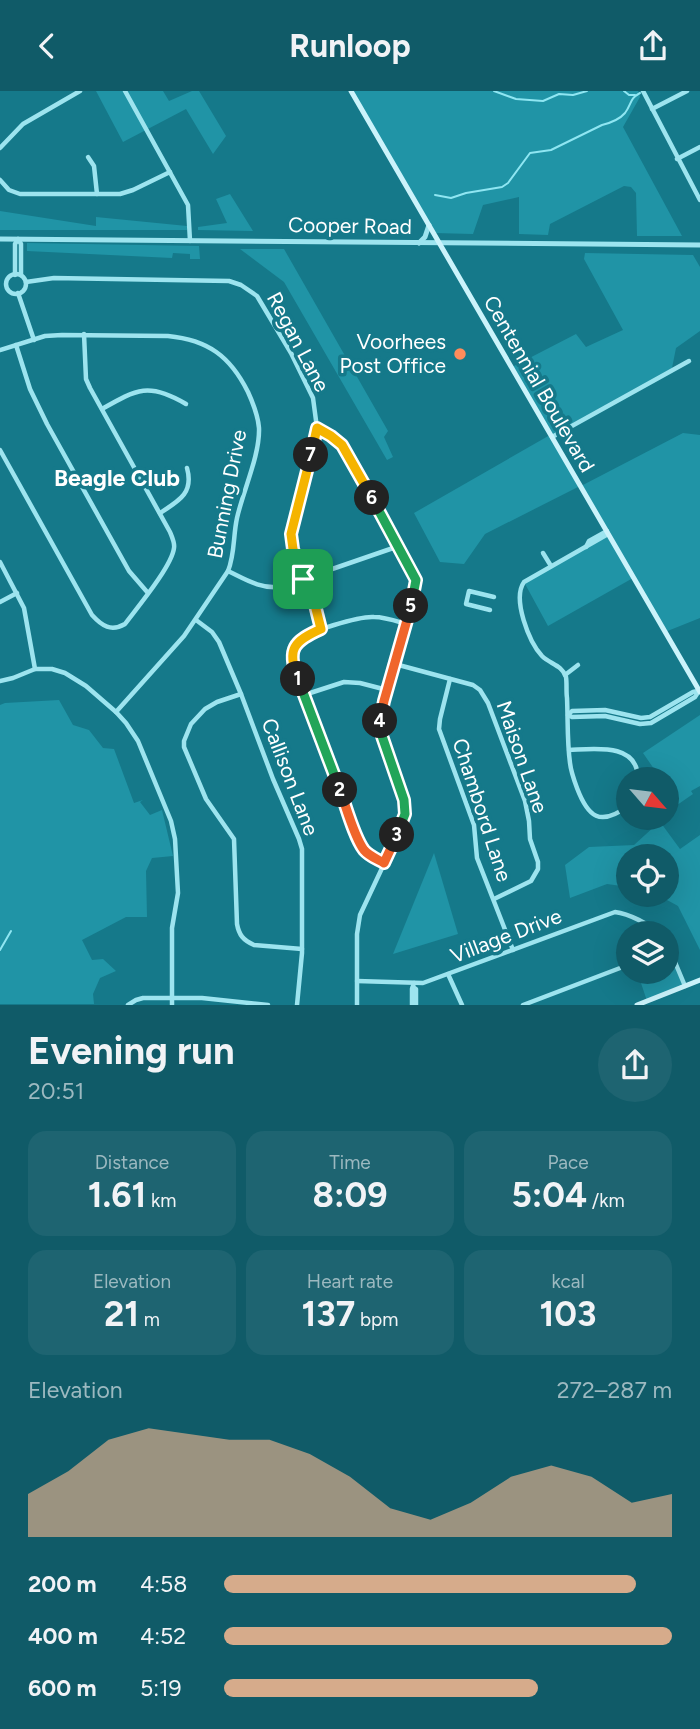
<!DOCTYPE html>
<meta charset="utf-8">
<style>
body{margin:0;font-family:Figtree,sans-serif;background:#1e6471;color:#f1f3f6;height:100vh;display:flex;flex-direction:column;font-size:26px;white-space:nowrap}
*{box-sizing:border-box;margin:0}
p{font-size:23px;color:#9cb9c0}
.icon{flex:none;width:38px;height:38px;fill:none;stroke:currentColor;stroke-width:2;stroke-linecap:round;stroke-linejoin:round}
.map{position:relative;height:914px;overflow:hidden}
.panel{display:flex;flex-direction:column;background:#105b68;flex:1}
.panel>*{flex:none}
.needle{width:46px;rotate:118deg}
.tools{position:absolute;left:616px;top:676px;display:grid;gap:14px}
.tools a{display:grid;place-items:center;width:63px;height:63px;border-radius:50%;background:#105b68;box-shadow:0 7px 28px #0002;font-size:35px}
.pin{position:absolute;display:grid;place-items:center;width:60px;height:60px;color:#fff;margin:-30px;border-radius:14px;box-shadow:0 4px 10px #0006}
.km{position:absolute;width:35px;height:35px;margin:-18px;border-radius:50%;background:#222;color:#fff;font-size:19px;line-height:35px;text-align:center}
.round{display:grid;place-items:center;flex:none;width:74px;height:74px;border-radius:37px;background:#1e6471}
.headline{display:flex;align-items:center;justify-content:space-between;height:119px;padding:0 28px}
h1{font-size:38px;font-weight:700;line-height:52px}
.metrics{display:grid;grid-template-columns:repeat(3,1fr);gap:10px;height:119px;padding:7px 28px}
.metrics div{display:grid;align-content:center;border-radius:18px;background:#1e6471;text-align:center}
.metrics b{font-size:35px;font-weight:700}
.metrics small{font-size:19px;font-weight:400}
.metrics p{font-size:19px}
.chart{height:196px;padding:14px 28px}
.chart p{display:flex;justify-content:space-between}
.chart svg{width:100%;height:126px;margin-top:7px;fill:#d6ab8b;opacity:.7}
ul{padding:0 28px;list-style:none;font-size:23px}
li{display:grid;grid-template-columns:112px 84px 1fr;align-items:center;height:52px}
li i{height:18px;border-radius:9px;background:#d6ab8b}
header{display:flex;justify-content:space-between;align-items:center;height:91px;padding:0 28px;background:#105b68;font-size:32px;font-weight:700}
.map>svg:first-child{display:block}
</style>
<header><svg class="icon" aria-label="back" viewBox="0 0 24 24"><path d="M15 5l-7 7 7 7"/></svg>Runloop<svg class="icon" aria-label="share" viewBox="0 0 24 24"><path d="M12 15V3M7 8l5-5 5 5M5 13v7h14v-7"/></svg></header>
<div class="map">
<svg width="700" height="914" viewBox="0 0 700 914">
<rect width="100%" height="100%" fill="#15798a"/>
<!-- green -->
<g fill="#2094a6">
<polygon points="96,0 163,0 169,10 192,0 199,0 226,45 213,63 186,18 123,51"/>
<polygon points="352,0 638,0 640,6 623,36 682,145 637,145 636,102 631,96 624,95 550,133 548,144 519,143 519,106 483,114 473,143 434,142"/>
<polygon points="230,103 253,140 198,139 198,136 227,132 216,108"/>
<polygon points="0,120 96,135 96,126 187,135 187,139 0,139"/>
<polygon points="27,152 199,155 200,168 190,168 190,163 173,162 172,167 27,160"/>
<polygon points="240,158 284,158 388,340 384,346 393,366 387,369 284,191"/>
<polygon points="585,162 693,164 700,176 700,240 676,257 672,277 551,344 581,395 683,342 700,344 700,527 665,541 633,487 548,535 524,491 608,443 580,395 485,443 464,473 440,471 414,422 550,344 512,276 576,243 586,256 623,239 584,168"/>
<polygon points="59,609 73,634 89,639 103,657 114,658 134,712 143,709 140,711 150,724 162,719 173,765 152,767 146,780 147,826 126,826 82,849 92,869 103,868 116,880 100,887 93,903 94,913 0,913 0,614 5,612"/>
<polygon points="700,624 700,695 691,700 693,703 667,721 668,714 667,711 667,688 661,688 643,662"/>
<polygon points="651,726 659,726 658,728 680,758 700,744 700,859 678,815 656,803 667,803 667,765 628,765 628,796 607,793 570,807 565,774 589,756 634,754 656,734"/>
<polygon points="434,762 458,843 393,863"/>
<polygon points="670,859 685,895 647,910 637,880 667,880 667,860"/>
</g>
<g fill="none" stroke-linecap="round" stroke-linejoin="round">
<!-- stream -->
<g stroke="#8fe6f2" stroke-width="2">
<polyline points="494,0 516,8 543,10 559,3 573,4 587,0"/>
<polyline points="624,0 629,4 635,4"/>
<path d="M435 104 451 107 466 102 502 96 508 92 530 62 551 59 602 34C610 32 619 29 625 22 632 13 629 8 640 2"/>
<polyline points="0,859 11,840"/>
</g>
<!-- minor -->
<g stroke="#9de4ef" stroke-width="4.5">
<polyline points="125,0 188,114 190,150"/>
<polyline points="643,0 700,109"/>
<polyline points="652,18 687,0"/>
<polyline points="0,57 23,33 80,0"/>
<polyline points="88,66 94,75 97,103"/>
<polyline points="677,68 700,56"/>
<polyline points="0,89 9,99 20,103 120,103 133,99 170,81"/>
<polyline points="18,148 21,153 21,184"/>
<circle cx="16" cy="193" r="10"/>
<polyline points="15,184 15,153 18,148"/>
<polyline points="26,191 54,187 229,190 241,194 257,205 291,262 313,307 317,337 291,443 293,459 306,496 315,514 321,538"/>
<polyline points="18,202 34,249"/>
<polyline points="16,254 30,298 47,333 129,480 148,502"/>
<path d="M0 259 45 245 62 244 168 245C208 249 230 265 248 301 253 312 258 325 259 337 260 364 243 400 237 427 233 445 235 463 228 480L184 545 116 621"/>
<path d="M102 318C137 298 149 291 186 313"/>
<polyline points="317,337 338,350 351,368 416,489 414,503 384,609 380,632 382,648 404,709 405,723 399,741 360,824 357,843 357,914"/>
<polyline points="552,346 689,270"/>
<path d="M0 359 92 524C102 535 111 541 125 533 137 517 172 475 174 457 175 452 172 446 170 441L90 297 86 288 84 243"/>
<path d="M160 422C179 410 194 402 187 377"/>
<path d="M608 443 524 491C512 508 529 551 542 565 550 573 562 574 566 586 567 592 566 601 567 607 568 629 567 650 570 672 571 681 574 689 577 697 588 726 600 736 628 715"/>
<polyline points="586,456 589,450 607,440"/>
<polyline points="543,462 551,475"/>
<polyline points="0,471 24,517 35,578"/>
<path d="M228 480C245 488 260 498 280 496L399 455"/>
<polyline points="0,511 17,502"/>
<polyline points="490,519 466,513 469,500 494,506"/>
<polyline points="196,529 212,541 219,551 241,603 273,688 299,748 302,758 302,862 297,914"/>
<polyline points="395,573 473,594 480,599 488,612 525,710 529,730 530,748 538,771 538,778 531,790 494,808"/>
<polyline points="565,584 578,574"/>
<polyline points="450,588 440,628 439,638 474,734 477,767 513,859"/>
<polyline points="0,590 13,587 35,578 52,578 65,582 86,595 116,621 126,632 138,650 171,730 175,748 178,802 172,837 172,914"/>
<path d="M241 603 217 611 205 618 191 633 184 650V656L206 708 234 748 237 833C239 844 243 849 254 854L302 858"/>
<polyline points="304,604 344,591 360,592 387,599"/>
<polyline points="569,623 572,620 605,619 641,627 650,626 693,601 698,600"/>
<polyline points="568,624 572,626 605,625 640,633 651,632 695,606 699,600"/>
<path d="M569 659C594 658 638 651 638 688"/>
<path d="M384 772C372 765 365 760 358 748L295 582C293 571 290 561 298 551 306 540 361 525 374 526 385 526 396 530 406 533"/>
<polyline points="667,852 685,895"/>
<polyline points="448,883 462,914"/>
<path d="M357 890 423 892 615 821C630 823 648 833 660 842"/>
<polyline points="413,896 416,898 416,914"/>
<polyline points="128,914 136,909 143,907 202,907 268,914"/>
<polyline points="412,914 412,898 414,892"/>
<polyline points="523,914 628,874"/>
</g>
<!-- tertiary -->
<g stroke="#9de4ef" stroke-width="5">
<polyline points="0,148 700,154"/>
<polyline points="419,152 425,146 429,134"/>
</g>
<!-- secondary -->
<g stroke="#cbf3fb" stroke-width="5">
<polyline points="351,0 700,601"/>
<polyline points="637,914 700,889"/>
</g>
</g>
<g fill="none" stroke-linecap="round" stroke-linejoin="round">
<!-- split-1 casing -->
<g stroke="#fff" stroke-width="14">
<path id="split-1" d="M298 588C286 558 294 550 321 538L315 514 303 488"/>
</g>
<!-- split-2 casing -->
<g stroke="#fff" stroke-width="14">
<polyline id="split-2" points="298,588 340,699"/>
</g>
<!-- split-3 casing -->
<g stroke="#fff" stroke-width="14">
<path id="split-3" d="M340 699C346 715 354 746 364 759 369 765 377 768 384 772L397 744"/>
</g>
<!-- split-4 casing -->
<g stroke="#fff" stroke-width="14">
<polyline id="split-4" points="380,630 380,639 383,648 404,709 405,723 397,744"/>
</g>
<!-- split-5 casing -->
<g stroke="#fff" stroke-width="14">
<polyline id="split-5" points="380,630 384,610 411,515"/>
</g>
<!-- split-6 casing -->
<g stroke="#fff" stroke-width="14">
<polyline id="split-6" points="372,407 416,489 411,515"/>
</g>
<!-- split-7 casing -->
<g stroke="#fff" stroke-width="14">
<polyline id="split-7" points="311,364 317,337 331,345 342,354 372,407"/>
</g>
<!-- split-8 casing -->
<g stroke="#fff" stroke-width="14">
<polyline id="split-8" points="303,488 293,458 291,443 311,364"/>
</g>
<!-- split-1 -->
<use href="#split-1" stroke="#f5b400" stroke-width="9"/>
<!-- split-2 -->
<use href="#split-2" stroke="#22a559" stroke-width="9"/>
<!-- split-3 -->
<use href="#split-3" stroke="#f0652b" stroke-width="9"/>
<!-- split-4 -->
<use href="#split-4" stroke="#22a559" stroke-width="9"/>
<!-- split-5 -->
<use href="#split-5" stroke="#f0652b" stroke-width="9"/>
<!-- split-6 -->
<use href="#split-6" stroke="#22a559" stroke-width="9"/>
<!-- split-7 -->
<use href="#split-7" stroke="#f5b400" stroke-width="9"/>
<!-- split-8 -->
<use href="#split-8" stroke="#f5b400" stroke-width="9"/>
</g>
<!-- markers -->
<circle fill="#ff8c5b" stroke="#15798a" stroke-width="2.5" cx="460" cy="263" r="7"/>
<g text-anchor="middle" stroke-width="7" stroke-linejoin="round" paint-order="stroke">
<!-- street labels -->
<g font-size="21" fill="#fff" stroke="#15798a">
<text transform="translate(350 135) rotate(1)" y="7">Cooper Road</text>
<text transform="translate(298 251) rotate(62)" y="7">Regan Lane</text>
<text transform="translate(539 293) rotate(60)" y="7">Centennial Boulevard</text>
<text transform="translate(227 403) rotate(-79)" y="7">Bunning Drive</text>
<text transform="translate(522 666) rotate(71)" y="7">Maison Lane</text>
<text transform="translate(290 686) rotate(69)" y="7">Callison Lane</text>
<text transform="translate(482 719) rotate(72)" y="7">Chambord Lane</text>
<text transform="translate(506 845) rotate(-21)" y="7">Village Drive</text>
</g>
<!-- poi labels -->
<g font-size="21" fill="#fff" stroke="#15798a" text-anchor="end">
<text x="446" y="258">Voorhees<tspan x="446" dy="24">Post Office</tspan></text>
</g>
<!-- neighbourhood labels -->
<g font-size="23" font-weight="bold" fill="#fff" stroke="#15798a">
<text x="117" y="395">Beagle Club</text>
</g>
</g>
</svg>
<div class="tools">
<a><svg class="needle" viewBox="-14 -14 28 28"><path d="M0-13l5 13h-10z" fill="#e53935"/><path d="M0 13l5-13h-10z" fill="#9cb9c0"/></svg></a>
<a><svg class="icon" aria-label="locate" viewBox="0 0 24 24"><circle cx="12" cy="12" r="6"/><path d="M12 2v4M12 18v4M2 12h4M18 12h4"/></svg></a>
<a><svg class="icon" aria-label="layers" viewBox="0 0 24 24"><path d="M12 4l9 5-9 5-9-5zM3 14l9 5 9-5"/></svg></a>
</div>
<div class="pin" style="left:303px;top:488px;background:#1e9e55"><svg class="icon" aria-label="arrive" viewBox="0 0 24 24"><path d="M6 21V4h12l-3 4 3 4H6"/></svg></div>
<b class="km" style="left:298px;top:588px">1</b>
<b class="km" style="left:340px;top:699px">2</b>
<b class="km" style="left:397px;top:744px">3</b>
<b class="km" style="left:380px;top:630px">4</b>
<b class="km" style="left:411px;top:515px">5</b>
<b class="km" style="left:372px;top:407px">6</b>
<b class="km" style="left:311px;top:364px">7</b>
</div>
<section class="panel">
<div class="headline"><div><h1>Evening run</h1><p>20:51</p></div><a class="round"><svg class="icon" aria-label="share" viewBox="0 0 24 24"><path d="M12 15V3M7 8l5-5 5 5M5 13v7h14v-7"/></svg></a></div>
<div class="metrics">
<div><p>Distance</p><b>1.61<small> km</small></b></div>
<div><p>Time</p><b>8:09</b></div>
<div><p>Pace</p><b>5:04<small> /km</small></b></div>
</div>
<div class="metrics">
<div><p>Elevation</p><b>21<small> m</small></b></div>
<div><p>Heart rate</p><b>137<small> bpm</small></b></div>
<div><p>kcal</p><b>103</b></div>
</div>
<div class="chart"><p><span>Elevation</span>272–287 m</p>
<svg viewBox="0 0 160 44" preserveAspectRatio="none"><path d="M0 44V29L10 21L20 10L30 6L40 8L50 10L60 10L70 15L80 23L90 34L100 38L110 32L120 23L130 19L140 23L150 32L160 29V44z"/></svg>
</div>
<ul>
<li><b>200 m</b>4:58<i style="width:92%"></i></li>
<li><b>400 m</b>4:52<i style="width:100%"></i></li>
<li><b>600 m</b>5:19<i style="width:70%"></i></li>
</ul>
</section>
